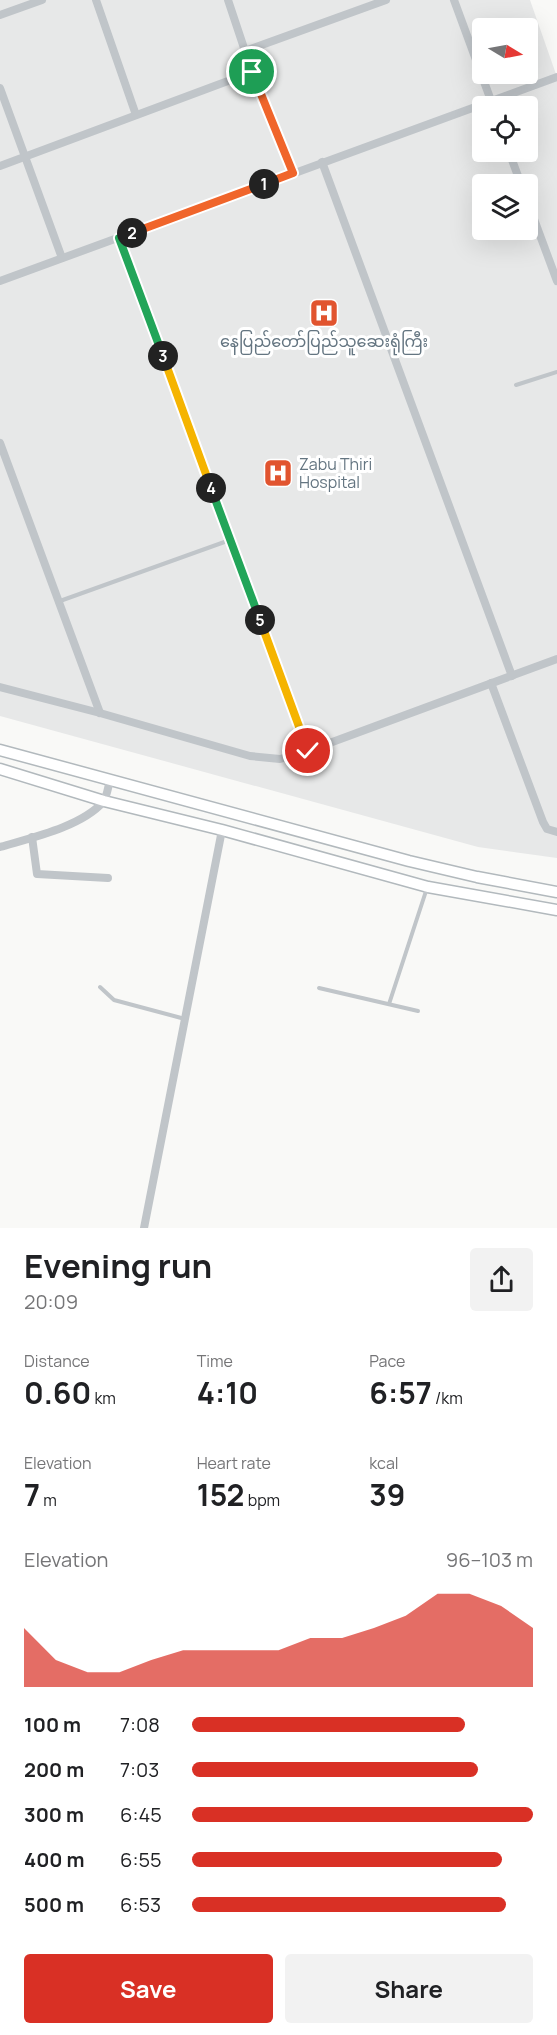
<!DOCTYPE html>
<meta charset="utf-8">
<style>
body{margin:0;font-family:Manrope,"Noto Sans Myanmar",sans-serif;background:#f2f2f2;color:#202124;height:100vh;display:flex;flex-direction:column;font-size:22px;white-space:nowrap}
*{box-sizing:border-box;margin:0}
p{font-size:20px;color:#757577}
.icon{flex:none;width:33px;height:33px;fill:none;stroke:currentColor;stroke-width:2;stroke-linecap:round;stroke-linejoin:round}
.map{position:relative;height:1228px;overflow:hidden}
.sheet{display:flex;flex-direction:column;background:#fff;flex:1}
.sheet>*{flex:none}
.needle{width:39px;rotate:100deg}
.tools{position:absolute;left:472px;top:18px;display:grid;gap:12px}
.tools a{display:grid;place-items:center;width:66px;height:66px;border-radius:6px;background:#fff;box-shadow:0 6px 24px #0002;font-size:30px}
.pin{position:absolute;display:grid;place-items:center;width:51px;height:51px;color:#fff;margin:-26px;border:3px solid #fff;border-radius:50%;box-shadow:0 2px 6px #0007}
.km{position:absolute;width:30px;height:30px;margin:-15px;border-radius:50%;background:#222;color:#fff;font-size:16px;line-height:30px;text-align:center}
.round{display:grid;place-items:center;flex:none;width:63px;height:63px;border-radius:6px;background:#f2f2f2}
.head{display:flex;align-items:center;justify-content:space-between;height:102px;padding:0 24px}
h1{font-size:33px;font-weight:700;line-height:45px}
.figures{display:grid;grid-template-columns:repeat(3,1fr);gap:9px;height:102px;padding:6px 24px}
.figures div{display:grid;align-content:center}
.figures b{font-size:30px;font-weight:700}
.figures small{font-size:16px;font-weight:400}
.figures p{font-size:16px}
.chart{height:168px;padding:12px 24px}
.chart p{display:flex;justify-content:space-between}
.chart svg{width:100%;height:108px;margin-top:6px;fill:#d93025;opacity:.7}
.primary-button{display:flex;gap:12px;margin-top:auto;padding:12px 24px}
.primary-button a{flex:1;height:69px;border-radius:6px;background:#d93025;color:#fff;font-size:24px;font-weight:700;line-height:69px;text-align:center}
.primary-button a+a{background:#f2f2f2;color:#202124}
ul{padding:0 24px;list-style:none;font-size:20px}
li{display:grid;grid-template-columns:96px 72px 1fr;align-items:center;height:45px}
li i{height:15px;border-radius:8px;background:#d93025}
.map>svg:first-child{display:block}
</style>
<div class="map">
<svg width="557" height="1228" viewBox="0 0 557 1228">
<rect width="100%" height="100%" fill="#f9f9f7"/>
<!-- built -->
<path fill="#e7e8e8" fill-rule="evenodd" d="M0 0H530L557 77V858L478 847 0 716ZM483 28H528V74H483ZM483 106H528V152H483ZM483 184H528V230H483Z"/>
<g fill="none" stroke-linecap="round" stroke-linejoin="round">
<!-- secondary casing -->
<g stroke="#b2b9bd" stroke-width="13">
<g id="secondary">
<polyline points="0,750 409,861 477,877 557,892"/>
<polyline points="0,769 104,801 222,830 428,887 557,910"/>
</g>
</g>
<!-- service -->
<g stroke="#c0c5c9" stroke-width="4">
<polyline points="516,385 557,372"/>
<polyline points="60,601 230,540"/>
<polyline points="100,987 114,1000 185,1019"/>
<polyline points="319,988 418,1011"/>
<polyline points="389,1004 427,888"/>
</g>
<!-- minor -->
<g stroke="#c0c5c9" stroke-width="8">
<polyline points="96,0 136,115"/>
<polyline points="228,0 252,72 293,173"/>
<polyline points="454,0 493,106"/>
<polyline points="0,15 42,0"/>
<polyline points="245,51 386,0"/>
<polyline points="0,88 62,258"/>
<polyline points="509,152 521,184"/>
<polyline points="322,162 512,676"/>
<polyline points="0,166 252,72"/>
<polyline points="528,203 557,281"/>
<polyline points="119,238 308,751"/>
<polyline points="0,281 557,77"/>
<polyline points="0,443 100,713"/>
<polyline points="491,683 543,822 547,829 557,832"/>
<polyline points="0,687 100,713 250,756 280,759 308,751 557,659"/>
<polyline points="32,837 37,874 108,878"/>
<path d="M0 847C30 838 81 827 103 802 107 797 108 787 110 780"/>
<polyline points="144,1228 222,830"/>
</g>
<!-- secondary -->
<use href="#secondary" stroke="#fff" stroke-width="10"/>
</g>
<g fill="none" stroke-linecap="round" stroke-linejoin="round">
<!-- split-1 casing -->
<g stroke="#fff" stroke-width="12">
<polyline id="split-1" points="252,72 293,173 264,184"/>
</g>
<!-- split-2 casing -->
<g stroke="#fff" stroke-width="12">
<polyline id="split-2" points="132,233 264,184"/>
</g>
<!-- split-3 casing -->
<g stroke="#fff" stroke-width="12">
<polyline id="split-3" points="132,233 119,238 163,356"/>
</g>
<!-- split-4 casing -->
<g stroke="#fff" stroke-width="12">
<polyline id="split-4" points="163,356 211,488"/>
</g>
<!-- split-5 casing -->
<g stroke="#fff" stroke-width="12">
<polyline id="split-5" points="211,488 260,620"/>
</g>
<!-- split-6 casing -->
<g stroke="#fff" stroke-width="12">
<polyline id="split-6" points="260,620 308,751"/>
</g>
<!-- split-1 -->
<use href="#split-1" stroke="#f0652b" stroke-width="8"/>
<!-- split-2 -->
<use href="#split-2" stroke="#f0652b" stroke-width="8"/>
<!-- split-3 -->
<use href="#split-3" stroke="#22a559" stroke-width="8"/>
<!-- split-4 -->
<use href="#split-4" stroke="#f5b400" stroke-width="8"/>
<!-- split-5 -->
<use href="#split-5" stroke="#22a559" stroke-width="8"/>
<!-- split-6 -->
<use href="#split-6" stroke="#f5b400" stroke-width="8"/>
</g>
<!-- icons -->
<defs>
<g id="hospital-square" transform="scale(1.5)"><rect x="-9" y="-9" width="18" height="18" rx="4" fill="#e1542f" stroke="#fff"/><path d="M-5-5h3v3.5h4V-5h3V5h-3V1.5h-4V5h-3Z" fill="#fff"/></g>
</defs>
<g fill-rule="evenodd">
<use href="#hospital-square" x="324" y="313"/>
<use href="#hospital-square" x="278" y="473"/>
</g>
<g text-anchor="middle" stroke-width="6" stroke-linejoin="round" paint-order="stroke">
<!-- poi labels -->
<g font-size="16" fill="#647581" stroke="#fff">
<text x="324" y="347">နေပြည်တော်ပြည်သူဆေးရုံကြီး</text>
<text x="299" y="470" text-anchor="start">Zabu Thiri<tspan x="299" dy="18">Hospital</tspan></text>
</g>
</g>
</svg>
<div class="tools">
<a><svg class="needle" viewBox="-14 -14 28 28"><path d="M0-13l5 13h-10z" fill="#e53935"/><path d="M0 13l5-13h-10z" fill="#757577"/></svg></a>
<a><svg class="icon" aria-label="locate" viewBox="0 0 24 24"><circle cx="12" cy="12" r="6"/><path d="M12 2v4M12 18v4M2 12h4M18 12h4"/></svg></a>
<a><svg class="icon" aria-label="layers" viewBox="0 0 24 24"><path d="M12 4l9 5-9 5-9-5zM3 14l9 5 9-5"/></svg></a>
</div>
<div class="pin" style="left:252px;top:72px;background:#1e9e55"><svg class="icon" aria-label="arrive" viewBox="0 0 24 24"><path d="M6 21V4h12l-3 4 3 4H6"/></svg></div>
<div class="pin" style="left:308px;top:751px;background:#d93025"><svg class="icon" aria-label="check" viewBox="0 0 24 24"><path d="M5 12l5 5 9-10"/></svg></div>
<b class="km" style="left:264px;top:184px">1</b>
<b class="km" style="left:132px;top:233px">2</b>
<b class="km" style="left:163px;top:356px">3</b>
<b class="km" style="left:211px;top:488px">4</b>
<b class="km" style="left:260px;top:620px">5</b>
</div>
<section class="sheet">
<div class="head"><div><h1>Evening run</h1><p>20:09</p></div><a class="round"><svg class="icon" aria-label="share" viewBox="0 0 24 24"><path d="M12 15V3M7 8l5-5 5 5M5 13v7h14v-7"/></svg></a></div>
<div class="figures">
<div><p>Distance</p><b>0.60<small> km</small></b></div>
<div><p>Time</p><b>4:10</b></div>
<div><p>Pace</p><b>6:57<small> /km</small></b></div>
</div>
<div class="figures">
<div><p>Elevation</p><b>7<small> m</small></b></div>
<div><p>Heart rate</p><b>152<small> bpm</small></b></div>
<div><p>kcal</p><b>39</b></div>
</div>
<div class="chart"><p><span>Elevation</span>96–103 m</p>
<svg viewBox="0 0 160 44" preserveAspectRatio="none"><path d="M0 44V20L10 33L20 38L30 38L40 33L50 29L60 29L70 29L80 29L90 24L100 24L110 20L120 15L130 6L140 6L150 11L160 20V44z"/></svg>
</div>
<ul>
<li><b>100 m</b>7:08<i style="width:80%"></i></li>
<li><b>200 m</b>7:03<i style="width:84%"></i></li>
<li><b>300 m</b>6:45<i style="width:100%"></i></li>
<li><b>400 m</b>6:55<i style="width:91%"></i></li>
<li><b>500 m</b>6:53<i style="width:92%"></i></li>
</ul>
<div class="primary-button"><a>Save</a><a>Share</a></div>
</section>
